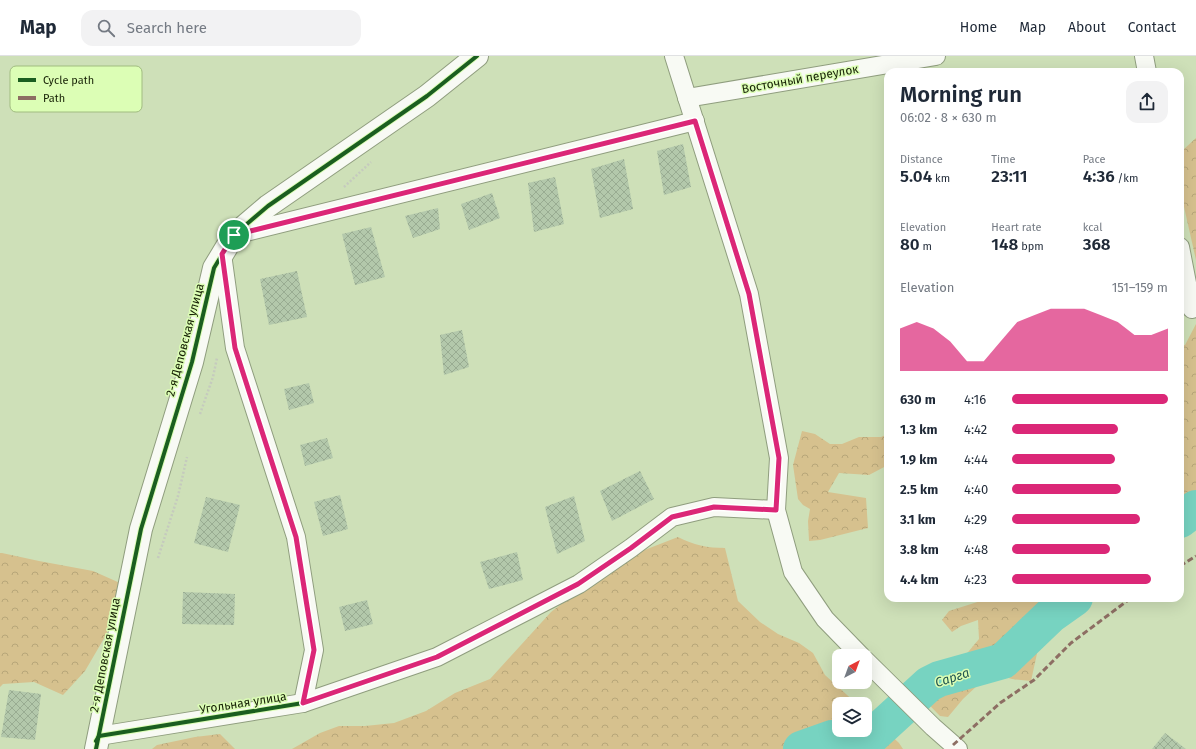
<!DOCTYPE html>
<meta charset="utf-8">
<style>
body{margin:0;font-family:"Fira Sans",sans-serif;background:#f2f2f3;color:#1f2937;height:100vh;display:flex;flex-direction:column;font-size:15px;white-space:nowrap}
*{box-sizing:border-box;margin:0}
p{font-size:13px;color:#747a83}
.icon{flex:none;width:22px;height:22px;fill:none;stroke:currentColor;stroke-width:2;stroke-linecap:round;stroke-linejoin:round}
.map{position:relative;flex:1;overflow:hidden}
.drawer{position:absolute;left:884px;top:12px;width:300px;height:534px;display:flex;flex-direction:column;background:#fff;border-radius:12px;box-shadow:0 4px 16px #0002}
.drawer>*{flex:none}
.needle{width:26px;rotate:41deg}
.buttons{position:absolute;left:832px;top:593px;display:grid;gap:8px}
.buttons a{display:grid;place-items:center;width:40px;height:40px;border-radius:8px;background:#fff;box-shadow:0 4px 16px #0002;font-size:20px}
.pin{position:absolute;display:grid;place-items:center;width:34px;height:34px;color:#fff;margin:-17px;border:2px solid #fff;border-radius:50%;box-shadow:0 1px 4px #0007}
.round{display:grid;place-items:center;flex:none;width:42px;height:42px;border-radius:12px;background:#f2f2f3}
.overview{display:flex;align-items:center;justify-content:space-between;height:68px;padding:0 16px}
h1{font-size:22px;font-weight:600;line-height:30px}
.metrics{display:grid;grid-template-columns:repeat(3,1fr);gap:6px;height:68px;padding:4px 16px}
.metrics div{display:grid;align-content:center}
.metrics b{font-size:17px;font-weight:600}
.metrics small{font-size:11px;font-weight:400}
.metrics p{font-size:11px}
.chart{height:112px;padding:8px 16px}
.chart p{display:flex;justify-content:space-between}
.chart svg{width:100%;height:72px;margin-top:4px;fill:#db2777;opacity:.7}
ul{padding:0 16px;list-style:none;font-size:13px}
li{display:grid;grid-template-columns:64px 48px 1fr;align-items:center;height:30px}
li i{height:10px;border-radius:5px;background:#db2777}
header{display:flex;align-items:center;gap:24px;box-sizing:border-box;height:56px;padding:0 20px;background:#fff;border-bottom:1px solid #e0e1e3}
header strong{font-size:19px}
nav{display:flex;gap:22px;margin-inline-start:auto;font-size:14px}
.search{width:280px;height:36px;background:#f2f2f3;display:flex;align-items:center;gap:10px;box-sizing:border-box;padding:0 14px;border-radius:12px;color:#747a83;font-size:15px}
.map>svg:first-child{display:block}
</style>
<header>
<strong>Map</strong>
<div class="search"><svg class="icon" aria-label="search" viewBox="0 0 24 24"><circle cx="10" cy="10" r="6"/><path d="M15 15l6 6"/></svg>Search here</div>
<nav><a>Home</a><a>Map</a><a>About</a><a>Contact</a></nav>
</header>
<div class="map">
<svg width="1196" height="693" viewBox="0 0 1196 693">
<defs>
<pattern id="forest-crowns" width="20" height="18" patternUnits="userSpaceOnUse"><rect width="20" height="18" fill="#d6c18e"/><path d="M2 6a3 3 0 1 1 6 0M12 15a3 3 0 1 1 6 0" fill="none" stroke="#b7a679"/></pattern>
<pattern id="building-cross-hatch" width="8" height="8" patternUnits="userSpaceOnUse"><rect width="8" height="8" fill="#b3c8ab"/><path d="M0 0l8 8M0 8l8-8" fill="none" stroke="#99ac92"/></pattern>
</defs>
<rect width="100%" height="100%" fill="#cee0b8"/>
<!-- forest -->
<g fill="url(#forest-crowns)">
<polygon points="1196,82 1196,204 1182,142 1183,94"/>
<polygon points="1196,268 1196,456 1180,451 1180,289 1185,289"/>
<polygon points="802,375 815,378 830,388 842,388 859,381 881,381 888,378 888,409 869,419 839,417 828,436 866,442 868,472 820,484 809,485 808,465 810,453 803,449 798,443 793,409"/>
<path d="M678 481C693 489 708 492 725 492L738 545 760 566 778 578 799 587 813 597 825 619 857 648H839V674H865V655L899 687 903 693H292L320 677 339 670H365L394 667 426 655 455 637 490 623 551 556 564 546 642 495Z"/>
<polygon points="0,497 2,497 39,505 93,515 129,531 122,530 106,579 85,615 63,639 34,626 3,628 0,631"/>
<path d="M990 542H1090L1085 548 1070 555 1053 548 1039 562 1038 593 1031 625 1012 623 999 619 979 628 963 643 948 661 940 660C929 648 921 645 929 628L948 620 979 583 978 564 961 570 952 576 942 564 949 555Z"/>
<polygon points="220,678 235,693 152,693 157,689 195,681"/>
</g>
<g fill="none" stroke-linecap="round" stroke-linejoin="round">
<!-- river -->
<g stroke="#77d3c1" stroke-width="36">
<polyline points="1180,464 1196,452"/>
<polyline points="801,693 832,682 872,680 929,628 939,623 1003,605 1051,559 1075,542"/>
</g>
</g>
<!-- building -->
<g fill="url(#building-cross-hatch)">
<polygon points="683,88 691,131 664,139 657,95"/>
<polygon points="624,103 633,153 600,162 591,113"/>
<polygon points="555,121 564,168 534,176 528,127"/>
<polygon points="492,137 500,162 469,174 461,148"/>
<polygon points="438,152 440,173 413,182 405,160"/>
<polygon points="371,171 385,221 355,229 342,178"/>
<polygon points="297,215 307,261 269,269 260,223"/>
<polygon points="462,274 469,311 444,319 440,279"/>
<polygon points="309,327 314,347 289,354 284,333"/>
<polygon points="327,382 333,402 305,410 300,389"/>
<polygon points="640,415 654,443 612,465 600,435"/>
<polygon points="340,439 348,473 323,480 314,446"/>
<polygon points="574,440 585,485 557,498 545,451"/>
<polygon points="206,441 240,449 228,496 194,487"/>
<polygon points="517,496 523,524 489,533 480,506"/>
<polygon points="183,536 235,538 234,569 182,568"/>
<polygon points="367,544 373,568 345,575 339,551"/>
<polygon points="9,634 41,638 35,684 1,681"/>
<polygon points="1165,677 1186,693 1152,693"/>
</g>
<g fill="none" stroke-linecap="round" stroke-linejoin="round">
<!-- minor casing -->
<g stroke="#8f9d7e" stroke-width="20">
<g id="minor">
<polyline points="674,0 749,238 779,402 776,454 793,516 825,563 861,600"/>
<polyline points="1144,0 1147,16"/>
<polyline points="687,42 936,0"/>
<polyline points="234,179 695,65"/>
<polyline points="1180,191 1192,253"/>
<polyline points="222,198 235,292 296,481 314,594 303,647"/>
<polyline points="865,604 933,671 958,693"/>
<polyline points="99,680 303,647 437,601 579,528 631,492 672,461 714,451 776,454"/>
</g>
</g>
<!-- tertiary casing -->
<g stroke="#8f9d7e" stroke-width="24">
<polyline id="tertiary" points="96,693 141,473 192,306 214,212 234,179 268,150 427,40 477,0"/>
</g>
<!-- path -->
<g stroke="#c5cabe" stroke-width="2.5" stroke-dasharray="2 2" stroke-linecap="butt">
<polyline points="344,131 371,106"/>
<polyline points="200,358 213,321 217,302"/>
<polyline points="158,502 178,440 187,401"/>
</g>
<!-- minor -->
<use href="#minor" stroke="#f8faf4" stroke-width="18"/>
<!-- tertiary -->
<use href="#tertiary" stroke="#f8faf4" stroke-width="22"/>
<!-- quiet -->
<g stroke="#8d6e63" stroke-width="3" stroke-dasharray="6 3" stroke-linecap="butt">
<polyline points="1180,510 1196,500"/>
<polyline points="953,689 1000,647 1034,624 1071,587 1131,542"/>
</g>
<!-- cycleway casing -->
<g stroke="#dcfeb5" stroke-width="6">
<g id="cycleway">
<polyline points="96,685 99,680 303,647 437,601 579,528 631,492 672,461 714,451 776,454"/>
<polyline points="96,693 141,473 192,306 214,212 234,179 268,150 427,40 477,0"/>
</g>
</g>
<!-- cycleway -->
<use href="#cycleway" stroke="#1b5e20" stroke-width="4"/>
</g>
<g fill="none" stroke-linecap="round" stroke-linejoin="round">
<!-- route casing -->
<g stroke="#fff" stroke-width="8">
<polygon id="route" points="695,65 749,238 779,402 776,454 714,451 672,461 631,492 578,528 437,601 303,647 314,594 296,481 235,292 222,198 234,179"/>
</g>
<!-- route -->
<use href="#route" stroke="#db2777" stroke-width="5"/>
</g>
<g text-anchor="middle" stroke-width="3" stroke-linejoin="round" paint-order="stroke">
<!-- street labels -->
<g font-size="12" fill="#162105" stroke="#dcfeb5">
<text transform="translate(800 23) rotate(-10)" y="4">Восточный переулок</text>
<text transform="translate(185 284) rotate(-75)" y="4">2-я Деповская улица</text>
<text transform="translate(105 599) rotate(-79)" y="4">2-я Деповская улица</text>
<text transform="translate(243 647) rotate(-9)" y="4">Угольная улица</text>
</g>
<!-- water labels -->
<g font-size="13" font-style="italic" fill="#215652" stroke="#dcfeb5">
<text transform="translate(952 621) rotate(-18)" y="5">Сарга</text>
</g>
</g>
<!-- legend -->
<rect x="10" y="10" width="132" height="46" rx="6" fill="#dcfeb5" stroke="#a1bc80" stroke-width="1"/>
<rect x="18" y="22" width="18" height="4" fill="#1b5e20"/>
<rect x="18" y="40" width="18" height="4" fill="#8d6e63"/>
<g font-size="11" fill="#162105">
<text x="43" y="28">Cycle path</text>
<text x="43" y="46">Path</text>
</g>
</svg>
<div class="buttons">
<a><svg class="needle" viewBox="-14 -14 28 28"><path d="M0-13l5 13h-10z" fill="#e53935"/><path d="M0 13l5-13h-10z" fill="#747a83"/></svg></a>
<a><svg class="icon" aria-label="layers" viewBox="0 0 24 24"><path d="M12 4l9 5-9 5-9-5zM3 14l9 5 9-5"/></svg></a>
</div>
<div class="pin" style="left:234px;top:179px;background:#1e9e55"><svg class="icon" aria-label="arrive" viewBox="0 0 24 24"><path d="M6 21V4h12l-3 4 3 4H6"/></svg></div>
<section class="drawer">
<div class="overview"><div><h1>Morning run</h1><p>06:02 · 8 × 630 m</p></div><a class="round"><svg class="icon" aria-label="share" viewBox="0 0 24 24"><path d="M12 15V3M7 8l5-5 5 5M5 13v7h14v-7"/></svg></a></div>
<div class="metrics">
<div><p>Distance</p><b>5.04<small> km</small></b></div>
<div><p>Time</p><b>23:11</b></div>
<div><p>Pace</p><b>4:36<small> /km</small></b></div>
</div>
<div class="metrics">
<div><p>Elevation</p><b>80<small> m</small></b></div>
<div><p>Heart rate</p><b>148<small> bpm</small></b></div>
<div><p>kcal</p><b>368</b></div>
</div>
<div class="chart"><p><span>Elevation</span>151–159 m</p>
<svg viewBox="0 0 160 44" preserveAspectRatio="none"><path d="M0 44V18L10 14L20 18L30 26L40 38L50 38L60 26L70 14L80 10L90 6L100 6L110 6L120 10L130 14L140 22L150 22L160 18V44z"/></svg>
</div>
<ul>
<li><b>630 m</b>4:16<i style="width:100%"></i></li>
<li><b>1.3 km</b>4:42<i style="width:68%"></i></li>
<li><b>1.9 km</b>4:44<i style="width:66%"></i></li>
<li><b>2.5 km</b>4:40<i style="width:70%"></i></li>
<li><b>3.1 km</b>4:29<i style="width:82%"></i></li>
<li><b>3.8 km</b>4:48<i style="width:63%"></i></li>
<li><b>4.4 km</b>4:23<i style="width:89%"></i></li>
</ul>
</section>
</div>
